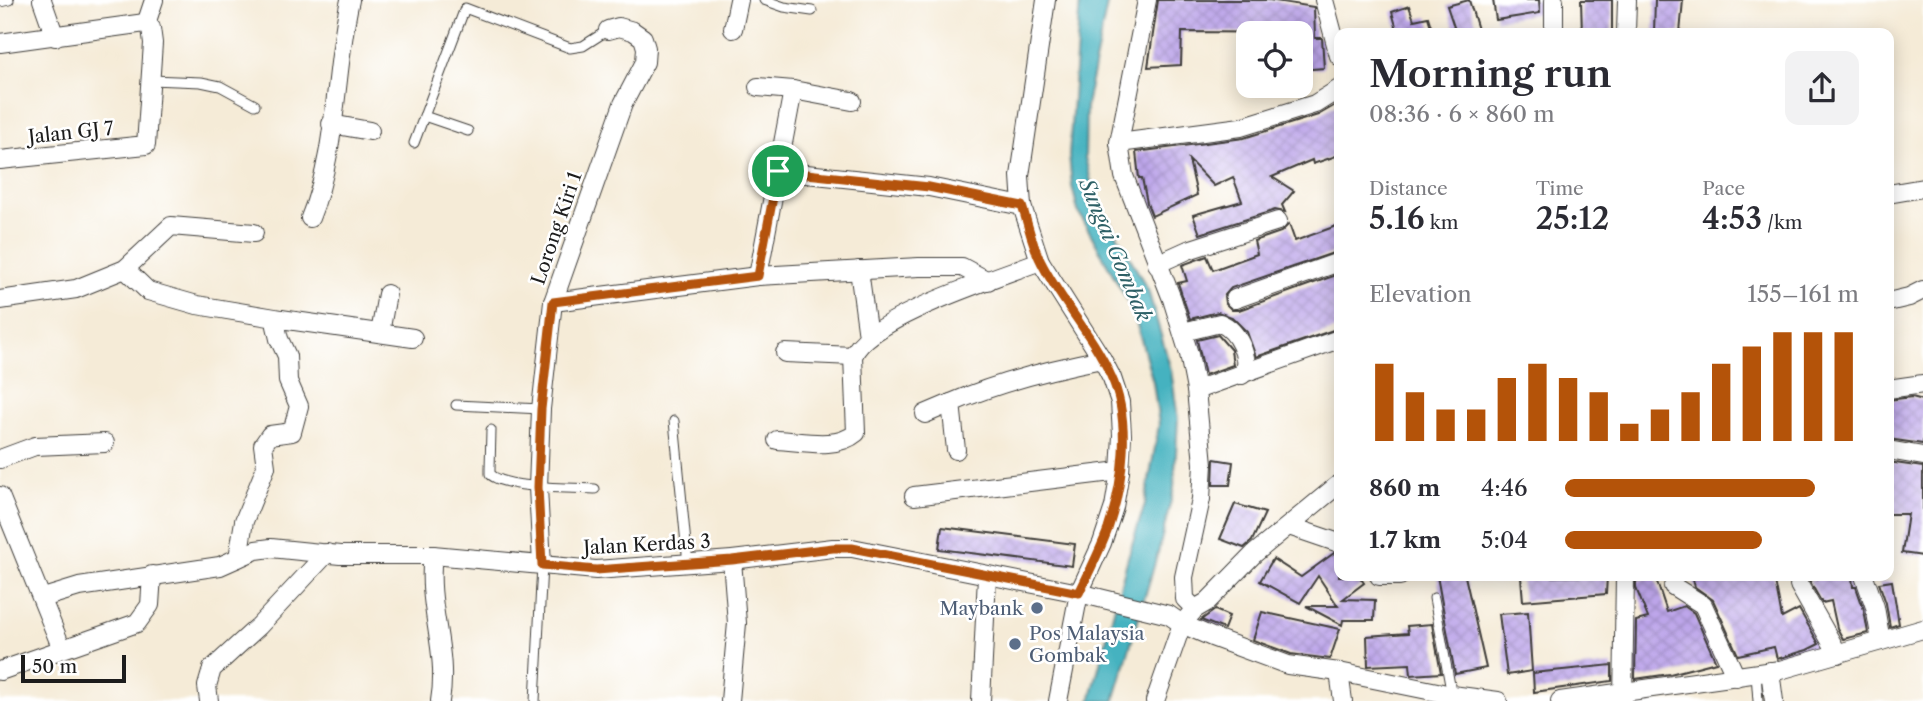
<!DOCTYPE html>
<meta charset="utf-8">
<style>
body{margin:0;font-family:"Libre Caslon Text",serif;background:#f2f2f3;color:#2b2b33;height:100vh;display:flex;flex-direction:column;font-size:26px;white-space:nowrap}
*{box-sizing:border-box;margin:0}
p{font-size:23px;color:#7c7c81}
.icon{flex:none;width:38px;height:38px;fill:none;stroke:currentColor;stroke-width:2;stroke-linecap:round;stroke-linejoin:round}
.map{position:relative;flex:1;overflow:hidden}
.panel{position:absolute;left:1334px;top:28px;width:560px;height:553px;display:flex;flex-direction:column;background:#fff;border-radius:14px;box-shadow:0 4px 18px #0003}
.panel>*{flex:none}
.buttons{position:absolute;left:1236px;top:21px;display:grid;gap:14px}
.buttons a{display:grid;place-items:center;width:77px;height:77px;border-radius:14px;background:#fff;box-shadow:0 4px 18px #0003;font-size:35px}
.scale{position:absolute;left:21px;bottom:18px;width:105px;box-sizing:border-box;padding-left:7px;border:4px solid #1c1c1c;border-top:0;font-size:19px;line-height:24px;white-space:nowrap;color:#1c1c1c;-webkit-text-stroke:5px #fff;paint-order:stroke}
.pin{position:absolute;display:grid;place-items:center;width:60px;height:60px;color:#fff;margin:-30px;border:4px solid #fff;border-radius:50%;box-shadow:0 2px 7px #0007}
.round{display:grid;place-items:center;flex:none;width:74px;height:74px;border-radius:14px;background:#f2f2f3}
.headline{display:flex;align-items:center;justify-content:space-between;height:119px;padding:0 35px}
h1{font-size:38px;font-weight:600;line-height:52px}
.stats{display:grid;grid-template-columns:repeat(3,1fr);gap:10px;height:119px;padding:7px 35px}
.stats div{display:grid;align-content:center}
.stats b{font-size:30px;font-weight:600}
.stats small{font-size:19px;font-weight:400}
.stats p{font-size:19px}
.chart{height:196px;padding:14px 35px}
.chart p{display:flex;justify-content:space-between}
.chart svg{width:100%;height:126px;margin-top:7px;stroke:#b45309;stroke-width:6}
ul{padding:0 35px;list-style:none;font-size:23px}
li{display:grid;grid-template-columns:112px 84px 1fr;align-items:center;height:52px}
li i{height:18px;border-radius:9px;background:#b45309}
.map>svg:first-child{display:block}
</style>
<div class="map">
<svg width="1923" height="701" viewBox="0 0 1923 701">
<defs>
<pattern id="building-cross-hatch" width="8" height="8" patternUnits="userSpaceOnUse" patternTransform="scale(1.75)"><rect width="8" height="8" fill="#bda6ea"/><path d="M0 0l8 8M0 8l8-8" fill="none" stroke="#a28ec8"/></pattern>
</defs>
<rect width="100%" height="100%" fill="#fff"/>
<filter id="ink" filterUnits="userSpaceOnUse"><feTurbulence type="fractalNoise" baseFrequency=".0143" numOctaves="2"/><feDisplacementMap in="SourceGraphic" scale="14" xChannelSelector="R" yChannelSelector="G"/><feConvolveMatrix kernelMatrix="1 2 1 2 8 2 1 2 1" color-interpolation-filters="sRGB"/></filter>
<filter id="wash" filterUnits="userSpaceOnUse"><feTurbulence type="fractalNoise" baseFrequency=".00686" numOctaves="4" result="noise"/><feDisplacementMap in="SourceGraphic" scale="28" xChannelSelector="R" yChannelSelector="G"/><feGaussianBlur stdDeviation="1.57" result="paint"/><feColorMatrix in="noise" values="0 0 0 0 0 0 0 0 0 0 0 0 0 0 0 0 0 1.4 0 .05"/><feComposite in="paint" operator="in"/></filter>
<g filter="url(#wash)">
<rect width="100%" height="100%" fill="#f5ebd7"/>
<!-- water -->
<polygon fill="#44b2c0" stroke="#30676e" stroke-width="2" points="1080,0 1108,0 1086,105 1085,158 1094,193 1148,290 1171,370 1178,419 1174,488 1159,549 1114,701 1090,701 1128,557 1145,504 1159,424 1153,382 1133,311 1078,211 1072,186 1069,155"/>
<g id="blocks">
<!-- building -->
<g fill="url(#building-cross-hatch)">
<polygon points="1158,0 1269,0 1314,7 1315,38 1322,38 1324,68 1300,70 1300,33 1182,32 1181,65 1148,67"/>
<polygon points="1469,0 1479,33 1456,33 1447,6"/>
<polygon points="1493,0 1539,0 1540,13 1496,20"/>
<polygon points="1581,0 1612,0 1612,32 1582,33"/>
<polygon points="1655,0 1683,0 1680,33 1654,33"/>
<polygon points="1409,6 1414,20 1428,17 1433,33 1398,33 1392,12"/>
<polygon points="1339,103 1339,155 1313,164 1312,160 1272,177 1294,191 1282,205 1285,212 1275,210 1200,234 1193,215 1242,201 1233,177 1214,186 1189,160 1197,195 1152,216 1147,203 1142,178 1139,178 1136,152 1244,138 1318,115"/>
<polygon points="1289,224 1295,241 1339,225 1339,251 1231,288 1224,296 1225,303 1232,310 1239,310 1339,274 1339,328 1256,357 1247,332 1232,317 1218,312 1190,319 1178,283 1187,281 1182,265 1207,256 1213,270 1257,254 1254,241 1281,232"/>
<polygon points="1218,335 1231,350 1233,365 1205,375 1197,340"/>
<polygon points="1912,397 1923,400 1923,444 1888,439 1888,400"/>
<polygon points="1214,459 1233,462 1230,485 1213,485"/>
<polygon points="1888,462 1923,467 1923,556 1902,553 1908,514 1888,514"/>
<polygon points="1235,504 1265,513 1252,541 1244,548 1220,539"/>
<polygon points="942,527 1075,544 1072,566 939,549"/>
<polygon points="1334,553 1339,554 1339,576 1359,576 1364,583 1343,599 1375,600 1374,620 1343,620 1342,625 1306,606 1338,606 1318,576 1300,603 1260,581 1273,559 1301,577"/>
<polygon points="1437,576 1465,576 1486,668 1455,674"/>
<polygon points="1607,576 1606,594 1523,601 1521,577"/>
<polygon points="1655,576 1667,612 1684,606 1694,613 1716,662 1670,674 1635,679 1636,621 1648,618 1636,588 1636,581"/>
<polygon points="1692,576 1774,576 1782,618 1799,609 1819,644 1807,650 1777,659 1774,647 1738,655 1713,600 1695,587"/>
<polygon points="1829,576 1852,576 1853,587 1856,587 1864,610 1868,633 1843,639 1837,628 1831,601 1822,603 1809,580"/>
<polygon points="1892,581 1899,624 1890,627 1886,603 1879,583"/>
<polygon points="1215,610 1229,616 1224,629 1201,620"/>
<polygon points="1262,612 1340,629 1330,659 1291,654 1253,640"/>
<polygon points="1528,612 1532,671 1507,675 1499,614"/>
<polygon points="1432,624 1441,673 1411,675 1410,664 1368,666 1367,636 1408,633 1407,626"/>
<polygon points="1612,665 1612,681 1534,692 1533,673"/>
</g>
</g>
</g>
<g filter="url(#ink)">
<use href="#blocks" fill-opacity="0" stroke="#3d3b38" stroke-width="2"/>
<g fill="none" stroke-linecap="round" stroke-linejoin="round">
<!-- service casing -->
<g stroke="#3d3b38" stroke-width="11">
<g id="service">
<polyline points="764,0 784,7 812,11"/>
<polyline points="0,2 9,0"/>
<polyline points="151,80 201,82 220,86 255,105"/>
<polyline points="424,116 468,131"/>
<polyline points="414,143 465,8 570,48 583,46 608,30"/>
<polyline points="456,405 541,409"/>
<polyline points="674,421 688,564"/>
<path d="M491 430 490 469V474C505 489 573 488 595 489"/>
<polyline points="1434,598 1452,696"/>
<polyline points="1756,674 1758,701"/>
<polyline points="535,701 542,565"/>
</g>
</g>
<!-- minor casing -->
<g stroke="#3d3b38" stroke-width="20">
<g id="minor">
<polyline points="42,0 55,37"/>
<polyline points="1046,0 1020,176 1022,206 1040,261 1102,359 1112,378 1120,402 1122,435 1120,471 1114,507 1102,543 1079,593 1058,701"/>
<polyline points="1147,0 1119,143 1124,176 1172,299 1189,354 1196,390 1203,464 1201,499 1184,577 1185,599 1195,609"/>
<polyline points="1324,0 1339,56"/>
<polyline points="146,24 154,0"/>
<polyline points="733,29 739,0"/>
<polyline points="1554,33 1554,0"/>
<polyline points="1626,33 1627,0"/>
<polyline points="0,43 145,23 151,28 153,43 146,145 0,160"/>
<polyline points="758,87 793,90 852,101"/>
<polyline points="331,124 370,131"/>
<polyline points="1119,143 1241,127 1315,104 1339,89"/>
<polyline points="778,171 929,187 1022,206"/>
<polyline points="1888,194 1923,188"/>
<path d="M310 218C338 150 334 71 350 0"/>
<polyline points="1157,264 1188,250 1278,221"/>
<polyline points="125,269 148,291 197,305 281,319"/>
<polyline points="859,270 868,336"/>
<polyline points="758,276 793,90"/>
<polyline points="1235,299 1339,262"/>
<polyline points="0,300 76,289 125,269 171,226 254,233"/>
<polyline points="553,302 758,276 919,267 962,267 988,281"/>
<polyline points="1888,302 1909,297 1923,290"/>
<path d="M1183 332 1220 323C1237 330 1252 358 1242 375"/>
<polyline points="380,333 387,294"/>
<polyline points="785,353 853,356"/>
<polyline points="1888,389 1923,384"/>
<polyline points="1196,390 1339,339"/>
<polyline points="925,414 951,403"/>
<path d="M777 440C802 441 836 450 856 433L853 356C869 317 999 277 1040 261"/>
<path d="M956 450 951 403C999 382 1051 369 1102 359"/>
<polyline points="1888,450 1923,456"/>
<polyline points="0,459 35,446 105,443"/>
<polyline points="0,496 62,649"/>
<polyline points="914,496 1120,471"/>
<polyline points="1289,526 1339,543"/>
<path d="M433 555C426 607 449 650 440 701"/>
<polyline points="238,558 244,521 266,467 263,445 270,435 292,432 299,406 288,381 287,356 279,339 276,326 281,319 413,338"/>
<polyline points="542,565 538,487 541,409 553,302 623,104 645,62 646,48 643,38 633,31 619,27 608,30"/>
<polyline points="1379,576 1400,576"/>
<polyline points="1864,576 1875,607 1881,641"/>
<polyline points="1799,585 1838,654"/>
<polyline points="1673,586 1703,605 1736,677"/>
<polyline points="43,598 79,587 220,566 256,550 271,548 340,555 433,555 596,570 732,560 833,548 852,548 1079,593 1169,615 1182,624 1212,637 1288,665 1339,672 1452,695 1498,701"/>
<polyline points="0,671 137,623 150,605 152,575"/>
<polyline points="1770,671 1774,701"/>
<polyline points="1339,672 1343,701"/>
<polyline points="209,701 207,686 212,669 259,626 327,553"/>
<polyline points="730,701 737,623 732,560"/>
<polyline points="981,701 987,576"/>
<polyline points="1155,701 1182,624 1195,609 1207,602 1254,554 1339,484"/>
<polyline points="1560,701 1780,670 1923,629"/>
<polyline points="1623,701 1625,576"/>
</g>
</g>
<!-- service -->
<use href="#service" stroke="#fff" stroke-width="9"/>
<!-- minor -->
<use href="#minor" stroke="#fff" stroke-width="18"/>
</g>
</g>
<g fill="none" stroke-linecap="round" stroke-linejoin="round" filter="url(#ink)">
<!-- route casing -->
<g stroke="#fff" stroke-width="14">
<path id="route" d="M778 171 929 187 1022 206C1028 224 1032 245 1041 262 1061 302 1093 335 1111 376 1132 421 1123 484 1108 529 1100 551 1089 572 1079 593L852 548H833L732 560 596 570 542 565 538 487 541 409 553 302 758 276Z"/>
</g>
<!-- route -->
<use href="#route" stroke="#b45309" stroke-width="9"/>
</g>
<!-- markers -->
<g fill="#5c6f8a" stroke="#fff" stroke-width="2.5">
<circle cx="1037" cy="608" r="7"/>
<circle cx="1015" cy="644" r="7"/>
</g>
<g text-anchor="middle" stroke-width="5" stroke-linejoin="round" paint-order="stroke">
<!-- street labels -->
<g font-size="19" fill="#1c1c1c" stroke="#fff">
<text transform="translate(71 132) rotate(-6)" y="7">Jalan GJ 7</text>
<text transform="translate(556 228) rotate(-71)" y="7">Lorong Kiri 1</text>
<text transform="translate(647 544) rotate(-3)" y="7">Jalan Kerdas 3</text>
</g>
<!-- service labels -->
<g font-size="19" fill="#4e5e75" stroke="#fff" text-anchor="end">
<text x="1023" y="615">Maybank</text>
<text x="1029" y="640" text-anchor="start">Pos Malaysia<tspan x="1029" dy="22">Gombak</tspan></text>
</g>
<!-- water labels -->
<g font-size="21" font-style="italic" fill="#2e6066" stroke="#fff">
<text transform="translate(1115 250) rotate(67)" y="7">Sungai Gombak</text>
</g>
</g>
</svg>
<div class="buttons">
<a><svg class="icon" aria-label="locate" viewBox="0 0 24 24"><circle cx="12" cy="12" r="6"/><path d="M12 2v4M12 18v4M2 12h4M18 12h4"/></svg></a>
</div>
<div class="scale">50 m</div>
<div class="pin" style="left:778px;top:171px;background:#1e9e55"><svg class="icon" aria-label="arrive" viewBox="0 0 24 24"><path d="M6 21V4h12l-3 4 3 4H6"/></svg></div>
<section class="panel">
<div class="headline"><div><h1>Morning run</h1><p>08:36 · 6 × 860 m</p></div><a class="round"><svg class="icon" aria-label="share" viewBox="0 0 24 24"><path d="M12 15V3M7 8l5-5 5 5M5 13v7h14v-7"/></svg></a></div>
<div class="stats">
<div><p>Distance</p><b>5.16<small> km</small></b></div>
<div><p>Time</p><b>25:12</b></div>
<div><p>Pace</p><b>4:53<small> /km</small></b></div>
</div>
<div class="chart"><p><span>Elevation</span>155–161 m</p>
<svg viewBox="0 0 160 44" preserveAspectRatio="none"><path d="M5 44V17M15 44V27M25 44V33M35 44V33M45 44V22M55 44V17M65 44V22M75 44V27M85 44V38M95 44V33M105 44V27M115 44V17M125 44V11M135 44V6M145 44V6M155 44V6"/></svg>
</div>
<ul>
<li><b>860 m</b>4:46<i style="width:85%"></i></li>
<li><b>1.7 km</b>5:04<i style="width:67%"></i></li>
</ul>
</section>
</div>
